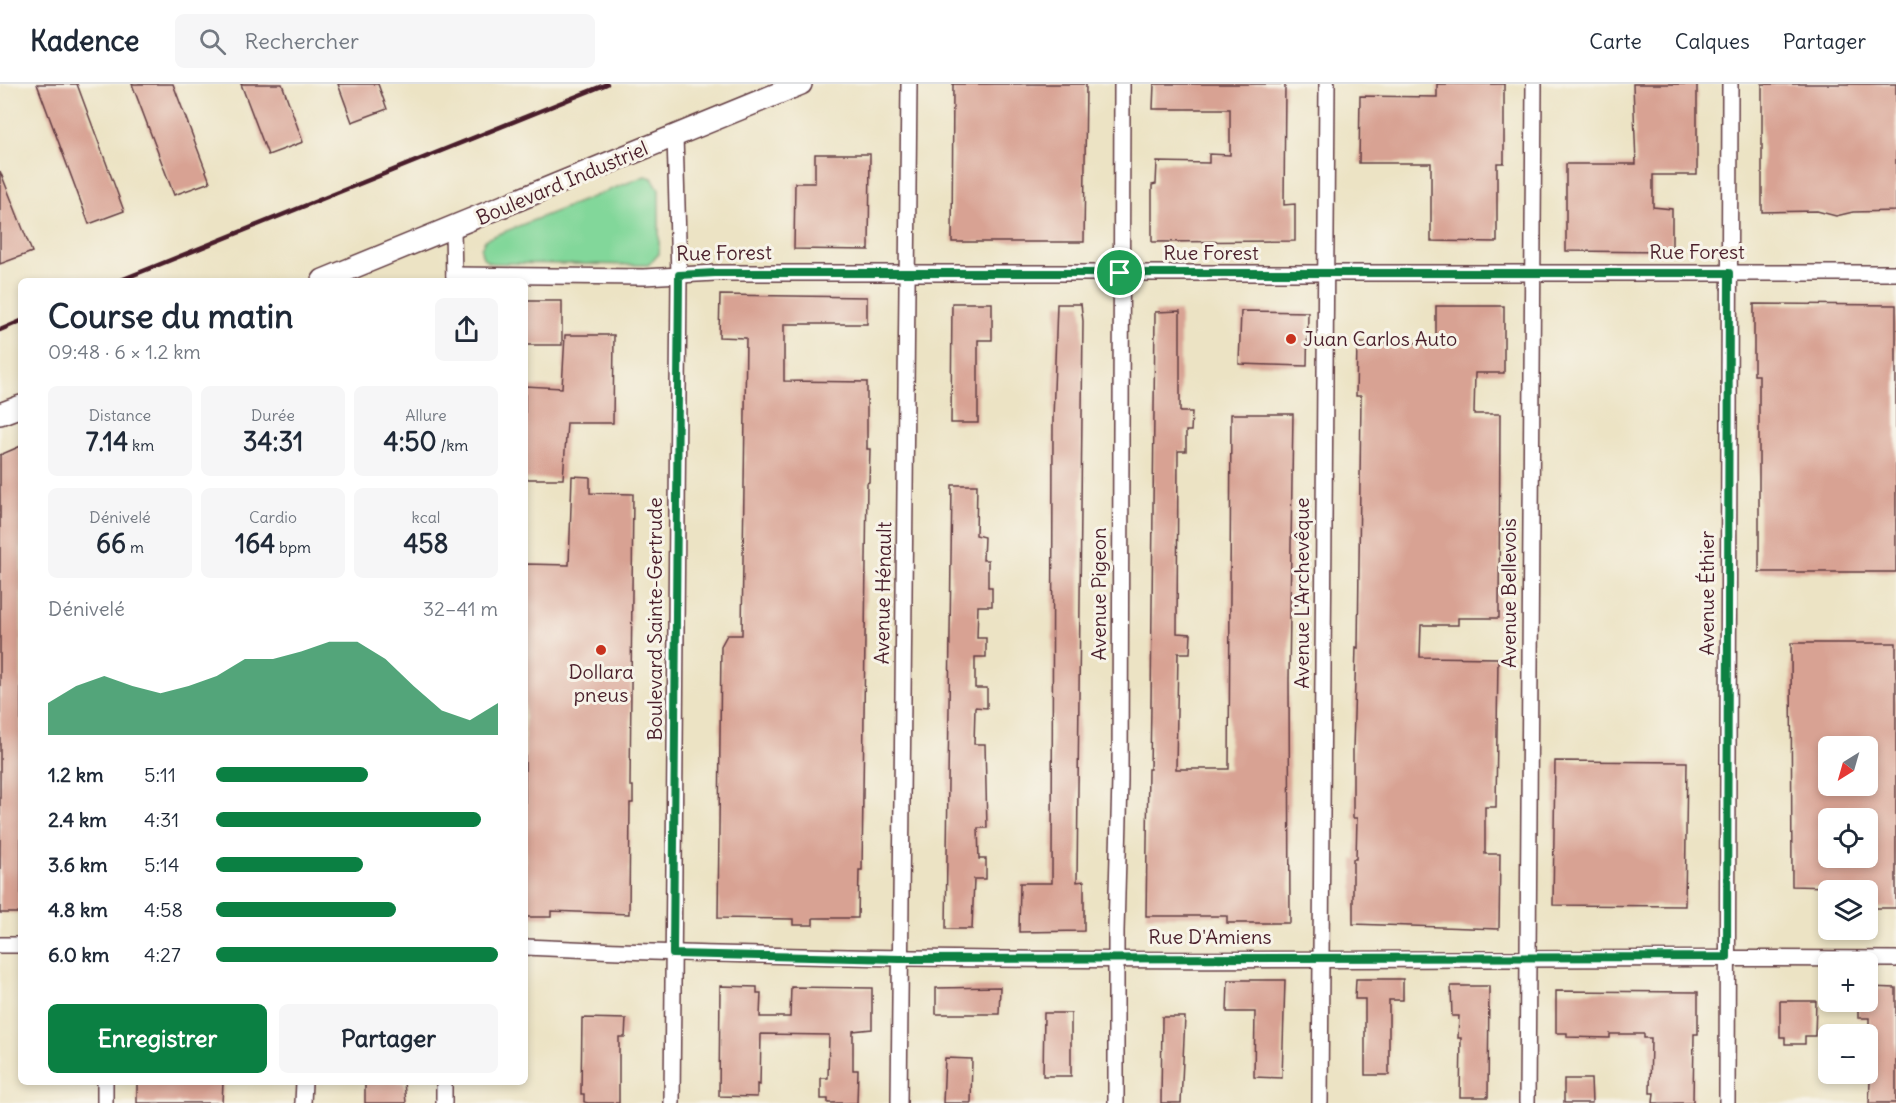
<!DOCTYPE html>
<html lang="fr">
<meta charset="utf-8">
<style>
body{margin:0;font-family:Delius,sans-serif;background:#f6f6f7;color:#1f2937;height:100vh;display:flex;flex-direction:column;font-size:22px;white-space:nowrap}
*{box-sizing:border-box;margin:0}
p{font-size:20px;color:#747a83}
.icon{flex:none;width:33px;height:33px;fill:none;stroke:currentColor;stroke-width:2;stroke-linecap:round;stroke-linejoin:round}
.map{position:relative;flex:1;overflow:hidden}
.sheet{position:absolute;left:18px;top:194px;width:510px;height:807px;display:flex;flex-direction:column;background:#fff;border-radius:9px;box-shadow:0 3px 9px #0003}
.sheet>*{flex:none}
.needle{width:39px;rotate:217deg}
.fabs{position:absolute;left:1818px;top:652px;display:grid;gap:12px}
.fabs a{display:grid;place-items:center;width:60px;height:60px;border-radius:9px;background:#fff;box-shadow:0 3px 9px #0003;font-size:30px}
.pin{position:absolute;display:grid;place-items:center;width:51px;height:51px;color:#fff;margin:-26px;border:3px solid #fff;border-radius:50%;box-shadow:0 2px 6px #0007}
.round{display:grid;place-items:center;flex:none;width:63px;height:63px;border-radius:9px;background:#f6f6f7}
.head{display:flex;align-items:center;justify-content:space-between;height:102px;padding:0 30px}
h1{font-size:33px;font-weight:700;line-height:45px}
.stats{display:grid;grid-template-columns:repeat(3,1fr);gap:9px;height:102px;padding:6px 30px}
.stats div{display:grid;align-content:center;border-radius:9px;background:#f6f6f7;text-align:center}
.stats b{font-size:26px;font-weight:700}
.stats small{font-size:16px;font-weight:400}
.stats p{font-size:16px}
.chart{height:168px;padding:12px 30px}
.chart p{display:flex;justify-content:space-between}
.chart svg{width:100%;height:108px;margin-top:6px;fill:#0b8043;opacity:.7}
.action{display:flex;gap:12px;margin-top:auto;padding:12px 30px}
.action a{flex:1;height:69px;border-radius:9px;background:#0b8043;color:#fff;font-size:24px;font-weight:700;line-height:69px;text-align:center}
.action a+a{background:#f6f6f7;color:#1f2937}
ul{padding:0 30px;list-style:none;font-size:20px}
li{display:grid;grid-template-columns:96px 72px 1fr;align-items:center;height:45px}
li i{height:15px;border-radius:8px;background:#0b8043}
header{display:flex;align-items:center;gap:36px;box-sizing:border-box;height:84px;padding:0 30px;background:#fff;border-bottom:2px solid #e0e1e3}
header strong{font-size:28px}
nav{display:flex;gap:33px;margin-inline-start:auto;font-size:21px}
.search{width:420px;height:54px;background:#f6f6f7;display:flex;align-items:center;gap:15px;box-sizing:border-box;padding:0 21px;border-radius:9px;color:#747a83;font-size:22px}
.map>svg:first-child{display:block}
</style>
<header>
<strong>Kadence</strong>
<div class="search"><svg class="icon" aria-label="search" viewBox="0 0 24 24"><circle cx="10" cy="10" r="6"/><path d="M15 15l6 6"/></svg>Rechercher</div>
<nav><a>Carte</a><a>Calques</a><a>Partager</a></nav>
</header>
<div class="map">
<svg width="1896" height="1019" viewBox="0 0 1896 1019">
<rect width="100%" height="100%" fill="#f7f3e8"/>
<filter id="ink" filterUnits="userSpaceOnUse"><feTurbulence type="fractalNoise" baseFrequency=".0167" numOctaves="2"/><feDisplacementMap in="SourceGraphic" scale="12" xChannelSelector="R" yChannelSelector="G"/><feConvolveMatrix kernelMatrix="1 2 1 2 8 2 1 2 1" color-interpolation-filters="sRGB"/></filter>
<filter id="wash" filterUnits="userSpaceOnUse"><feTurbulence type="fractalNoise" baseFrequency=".008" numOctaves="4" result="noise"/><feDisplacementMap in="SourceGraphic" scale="24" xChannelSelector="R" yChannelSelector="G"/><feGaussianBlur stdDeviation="1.35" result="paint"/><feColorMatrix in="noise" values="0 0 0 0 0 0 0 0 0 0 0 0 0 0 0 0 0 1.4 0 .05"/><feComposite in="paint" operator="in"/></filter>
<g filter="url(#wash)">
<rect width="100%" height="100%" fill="#ece3c4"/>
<!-- green -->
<path fill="#82d79a" stroke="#667b62" stroke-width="1.5" d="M645 92 652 94 659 105V170L648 181 493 179C484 178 481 173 481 164L486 155Z"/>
<g id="blocks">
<!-- building -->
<g fill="#d8a293" fill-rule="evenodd">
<polygon points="37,0 77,0 124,127 89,140"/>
<polygon points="132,0 173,0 210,98 174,111"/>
<polygon points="241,0 282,0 303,58 268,71"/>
<polygon points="338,0 378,0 387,25 352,38"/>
<polygon points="953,0 1086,0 1084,158 952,158"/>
<polygon points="1154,0 1285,0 1284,121 1295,120 1295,157 1152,158 1152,101 1156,100 1157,78 1209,79 1209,70 1230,71 1230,25 1153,25"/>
<polygon points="1437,0 1504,0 1504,79 1497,79 1497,158 1431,157 1431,79 1359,79 1360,12 1437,13"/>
<polygon points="1633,0 1697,0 1697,91 1653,91 1653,123 1672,125 1672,168 1566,167 1566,80 1636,80"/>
<polygon points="1762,0 1896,0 1896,127 1853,128 1836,132 1817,127 1762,128"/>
<polygon points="815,70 870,70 869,166 794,165 795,99 815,99"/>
<polygon points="0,87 32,168 0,180"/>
<polygon points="720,211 867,213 867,240 784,240 784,297 867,298 867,365 870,365 869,398 867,399 862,786 859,786 858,834 813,834 813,841 793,841 793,835 718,834 721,562 727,551 742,551 746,254 719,253"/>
<rect x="525" y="217" width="37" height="44"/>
<polygon points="952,219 992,219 992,256 978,256 978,339 951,339"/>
<polygon points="1057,220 1081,220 1083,237 1077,798 1084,797 1084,847 1019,848 1020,799 1052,799 1053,335"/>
<polygon points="1754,220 1896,221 1896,488 1759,488 1759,291 1754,291"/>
<polygon points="1436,222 1504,222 1504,289 1475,289 1474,330 1500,330 1499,534 1458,534 1458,541 1421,541 1420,573 1498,574 1496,723 1485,723 1485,770 1500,770 1499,845 1353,840 1353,775 1356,775 1357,734 1353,734 1353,665 1356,563 1358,564 1361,312 1356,312 1357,259 1436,259"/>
<polygon points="1180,227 1180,328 1192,328 1191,347 1186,347 1186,367 1178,367 1177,549 1191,550 1190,569 1178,569 1176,685 1229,685 1231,330 1293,330 1289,596 1290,839 1227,839 1227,832 1146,832 1148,685 1150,685 1151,621 1155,228"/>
<polygon points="1241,227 1308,228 1307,282 1239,280"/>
<polygon points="565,251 614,251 613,339 567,339 563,395 525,395 525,302 562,304"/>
<polygon points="21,362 21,829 0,829 0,371"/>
<polygon points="572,392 590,393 590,409 633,410 630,702 633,702 633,719 630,719 629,830 551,827 551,833 525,833 525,480 569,481"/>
<polygon points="952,401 977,401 976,451 984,453 983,476 988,476 988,503 992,503 992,522 978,522 977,554 986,554 986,573 975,573 975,604 987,604 987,624 975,623 974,660 985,660 987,744 978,744 979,775 986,775 986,795 974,795 972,845 946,845"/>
<path d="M1791 559H1896V824H1868V807H1830V803L1792 802ZM1828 663H1868V702H1828ZM1828 735H1868V774H1828Z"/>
<polygon points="1555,677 1687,678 1685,822 1553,821"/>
<polygon points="1356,895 1403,895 1403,916 1389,916 1389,991 1365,991 1365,915 1355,915"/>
<polygon points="1228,896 1285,896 1282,994 1254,993 1255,928 1227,928"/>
<polygon points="720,902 757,903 757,909 761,909 760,933 790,933 791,903 872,904 872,945 853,947 853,986 858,986 857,1019 828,1019 828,1015 821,1015 821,994 828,994 829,951 761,950 760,1001 757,1000 757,1013 719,1012"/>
<polygon points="1451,902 1489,902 1488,1013 1460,1013 1461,954 1458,954 1459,932 1452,932"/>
<polygon points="1000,903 999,930 936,930 936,904"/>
<polygon points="1868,903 1896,904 1896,1019 1869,1019 1872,957 1869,957 1869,934 1858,934 1858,918 1868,918"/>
<polygon points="1556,907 1698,908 1698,950 1694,950 1693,1019 1653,1019 1654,1009 1650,1009 1651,954 1644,954 1644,950 1610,950 1610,954 1567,953 1567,949 1556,949"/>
<polygon points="1780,917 1816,917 1815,952 1805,952 1805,960 1785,960 1785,953 1780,953"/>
<polygon points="1044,929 1071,929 1071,992 1043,992"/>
<polygon points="1162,933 1185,933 1181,1019 1161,1019"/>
<polygon points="582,934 626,935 625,953 619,953 619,1019 588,1019 584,1018 584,1010 581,1010"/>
<polygon points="945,974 972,975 971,1019 943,1019"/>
<polygon points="1564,995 1591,995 1592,1019 1564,1019"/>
<polygon points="137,998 223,998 222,1019 137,1019"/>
<polygon points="365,998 404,998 406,1019 365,1019"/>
</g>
</g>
</g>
<g filter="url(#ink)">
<use href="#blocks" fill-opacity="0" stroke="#623c42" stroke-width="1.5"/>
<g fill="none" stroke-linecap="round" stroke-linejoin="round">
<!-- street casing -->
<g stroke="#623c42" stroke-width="18">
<g id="street">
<polyline points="453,144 454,196"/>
<polyline points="454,191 644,193 715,189 1896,189"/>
<polyline points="0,861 21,861"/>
<path d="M525 863C982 884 1439 872 1896 875"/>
<polyline points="105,1019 105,998"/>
<polyline points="303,1019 304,998"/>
<polyline points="444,1019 444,998"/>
<polyline points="672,1019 679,191 675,52"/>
<polyline points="899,1019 909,0"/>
<polyline points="1116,1019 1116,847 1120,696 1122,0"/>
<polyline points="1320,1019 1327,0"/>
<polyline points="1527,1019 1534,0"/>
<polyline points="1727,1019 1730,0"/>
</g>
</g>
<!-- secondary casing -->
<g stroke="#623c42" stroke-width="24">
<g id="secondary">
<polyline points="323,196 801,0"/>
<polyline points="0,330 21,322"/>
</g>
</g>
<!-- street -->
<use href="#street" stroke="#fff" stroke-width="15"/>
<!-- secondary -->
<use href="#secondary" stroke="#fff" stroke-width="21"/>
<!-- rail -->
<g stroke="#4a1f2b" stroke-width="4.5">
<polyline points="121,196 607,0"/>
<polyline points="0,246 21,237"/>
</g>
</g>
</g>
<g fill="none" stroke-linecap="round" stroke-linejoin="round" filter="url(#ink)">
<!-- route casing -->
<g stroke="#fff" stroke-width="12">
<polygon id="route" points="715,189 1729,189 1727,873 900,875 673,870 679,191"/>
</g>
<!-- route -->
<use href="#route" stroke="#0b8043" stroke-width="8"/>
</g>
<!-- markers -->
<g fill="#c8321e" stroke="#f7f3e8" stroke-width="2">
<circle cx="1291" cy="255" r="6"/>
<circle cx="601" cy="566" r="6"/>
</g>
<g text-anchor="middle" stroke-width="6" stroke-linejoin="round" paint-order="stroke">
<!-- street labels -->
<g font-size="20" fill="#4a1f2b" stroke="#f7f3e8">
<text transform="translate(562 99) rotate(-23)" y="7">Boulevard Industriel</text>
<text x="1697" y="175">Rue Forest</text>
<text transform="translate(724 169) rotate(-1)" y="7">Rue Forest</text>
<text x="1211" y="176">Rue Forest</text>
<text transform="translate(883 509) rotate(-89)" y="7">Avenue Hénault</text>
<text transform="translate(1302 509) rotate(-90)" y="7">Avenue L'Archevêque</text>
<text transform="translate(1509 509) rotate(-90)" y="7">Avenue Bellevois</text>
<text transform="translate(1707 509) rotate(-90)" y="7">Avenue Éthier</text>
<text transform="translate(1099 510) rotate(-90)" y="7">Avenue Pigeon</text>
<text transform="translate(655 535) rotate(-90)" y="7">Boulevard Sainte-Gertrude</text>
<text x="1210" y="860">Rue D'Amiens</text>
</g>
<!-- poi labels -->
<g font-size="20" fill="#4a1f2b" stroke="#f7f3e8" text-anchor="start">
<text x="1303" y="262">Juan Carlos Auto</text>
<text x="601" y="595" text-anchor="middle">Dollara<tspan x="601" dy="23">pneus</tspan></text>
</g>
</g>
</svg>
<div class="fabs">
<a><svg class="needle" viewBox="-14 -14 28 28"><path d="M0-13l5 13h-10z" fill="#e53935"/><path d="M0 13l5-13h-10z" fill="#747a83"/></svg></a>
<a><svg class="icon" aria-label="locate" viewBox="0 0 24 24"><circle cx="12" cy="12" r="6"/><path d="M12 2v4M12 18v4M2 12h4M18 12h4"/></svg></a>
<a><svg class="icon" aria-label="layers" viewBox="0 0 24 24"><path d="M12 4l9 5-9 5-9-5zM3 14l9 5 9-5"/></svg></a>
<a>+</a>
<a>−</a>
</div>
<div class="pin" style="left:1120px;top:189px;background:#1e9e55"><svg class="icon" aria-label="arrive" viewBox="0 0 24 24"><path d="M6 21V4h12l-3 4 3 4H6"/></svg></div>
<section class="sheet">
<div class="head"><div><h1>Course du matin</h1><p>09:48 · 6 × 1.2 km</p></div><a class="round"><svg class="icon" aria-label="share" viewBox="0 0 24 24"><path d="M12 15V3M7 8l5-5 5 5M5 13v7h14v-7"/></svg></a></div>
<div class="stats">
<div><p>Distance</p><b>7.14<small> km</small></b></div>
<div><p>Durée</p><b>34:31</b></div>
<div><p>Allure</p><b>4:50<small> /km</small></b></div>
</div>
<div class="stats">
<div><p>Dénivelé</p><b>66<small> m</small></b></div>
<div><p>Cardio</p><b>164<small> bpm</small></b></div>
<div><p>kcal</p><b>458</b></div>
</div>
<div class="chart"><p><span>Dénivelé</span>32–41 m</p>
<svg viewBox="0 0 160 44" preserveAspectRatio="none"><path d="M0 44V31L10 24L20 20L30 24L40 27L50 24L60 20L70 13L80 13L90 10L100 6L110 6L120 13L130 24L140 34L150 38L160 31V44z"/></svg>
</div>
<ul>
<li><b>1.2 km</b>5:11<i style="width:54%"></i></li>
<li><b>2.4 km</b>4:31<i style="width:94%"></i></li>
<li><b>3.6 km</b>5:14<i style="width:52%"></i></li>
<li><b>4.8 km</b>4:58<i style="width:64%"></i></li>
<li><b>6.0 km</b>4:27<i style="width:100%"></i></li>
</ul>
<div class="action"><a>Enregistrer</a><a>Partager</a></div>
</section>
</div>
